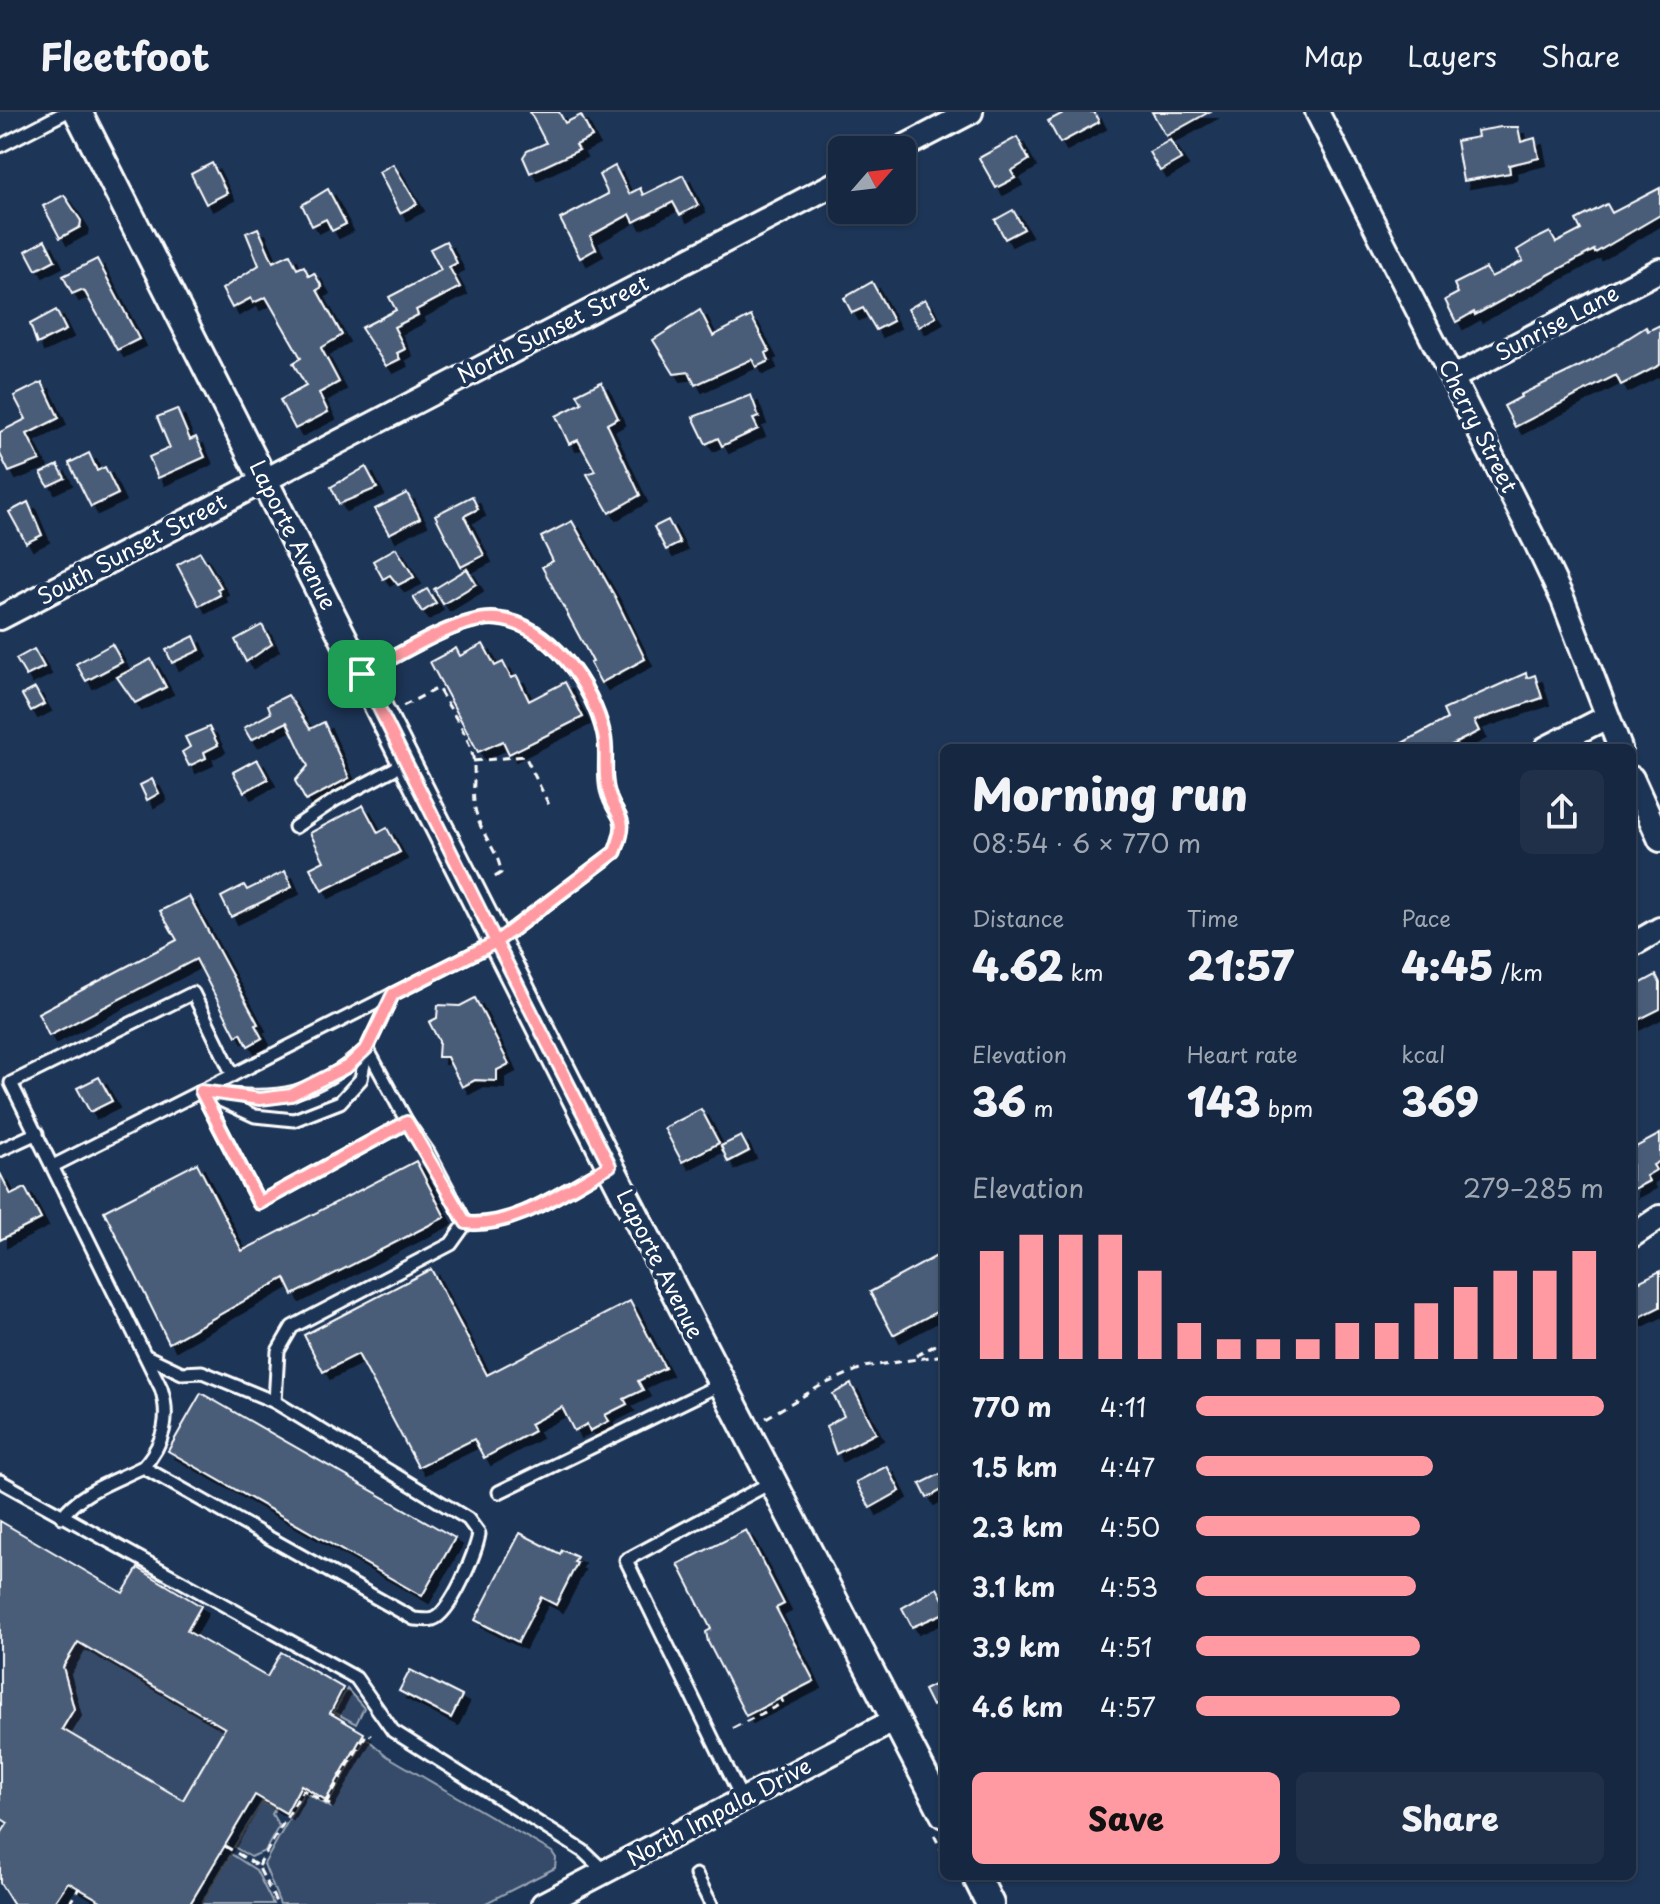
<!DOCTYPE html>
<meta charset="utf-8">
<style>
body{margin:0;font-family:"Playpen Sans",sans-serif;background:#1f3048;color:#f1f3f6;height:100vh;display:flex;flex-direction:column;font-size:30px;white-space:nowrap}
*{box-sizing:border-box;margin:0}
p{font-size:26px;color:#9ea6b1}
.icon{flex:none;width:44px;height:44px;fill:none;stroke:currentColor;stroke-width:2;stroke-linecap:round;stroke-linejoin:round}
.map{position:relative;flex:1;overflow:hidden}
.details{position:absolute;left:940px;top:632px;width:696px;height:1136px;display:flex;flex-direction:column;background:#162841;border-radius:12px;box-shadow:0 2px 6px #0004,0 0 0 2px #35445a}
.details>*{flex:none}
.needle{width:52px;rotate:62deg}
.buttons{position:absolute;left:828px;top:24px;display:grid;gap:16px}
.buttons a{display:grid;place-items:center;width:88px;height:88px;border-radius:12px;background:#162841;box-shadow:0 2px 6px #0004,0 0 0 2px #35445a;font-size:40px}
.pin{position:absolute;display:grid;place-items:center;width:68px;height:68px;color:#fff;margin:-34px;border-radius:16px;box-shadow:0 4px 12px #0006}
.round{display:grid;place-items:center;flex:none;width:84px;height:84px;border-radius:12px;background:#1f3048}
.overview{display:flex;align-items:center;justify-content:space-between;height:136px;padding:0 32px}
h1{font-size:44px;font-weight:800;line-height:60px}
.figures{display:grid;grid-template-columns:repeat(3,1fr);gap:12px;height:136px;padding:8px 32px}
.figures div{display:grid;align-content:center}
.figures b{font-size:40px;font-weight:800}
.figures small{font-size:22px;font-weight:400}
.figures p{font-size:22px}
.chart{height:224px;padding:16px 32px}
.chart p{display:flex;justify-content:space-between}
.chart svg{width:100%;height:144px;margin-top:8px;stroke:#ff9aa2;stroke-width:6}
.primary-button{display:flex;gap:16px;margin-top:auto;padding:16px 32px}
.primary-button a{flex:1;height:92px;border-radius:12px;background:#ff9aa2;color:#111;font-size:32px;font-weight:800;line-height:92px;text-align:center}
.primary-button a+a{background:#1f3048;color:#f1f3f6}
ul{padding:0 32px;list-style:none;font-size:26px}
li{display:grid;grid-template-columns:128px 96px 1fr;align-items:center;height:60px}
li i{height:20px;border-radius:10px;background:#ff9aa2}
header{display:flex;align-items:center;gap:48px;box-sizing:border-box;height:112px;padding:0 40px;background:#162841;border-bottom:2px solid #35445a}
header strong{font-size:38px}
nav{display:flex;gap:44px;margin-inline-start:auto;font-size:28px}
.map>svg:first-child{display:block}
</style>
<header>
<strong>Fleetfoot</strong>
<nav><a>Map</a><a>Layers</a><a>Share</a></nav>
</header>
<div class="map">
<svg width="1660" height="1792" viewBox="0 0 1660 1792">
<defs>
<filter id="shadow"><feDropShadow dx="7" dy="7" stdDeviation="0" flood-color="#0009"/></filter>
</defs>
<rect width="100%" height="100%" fill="#1d3557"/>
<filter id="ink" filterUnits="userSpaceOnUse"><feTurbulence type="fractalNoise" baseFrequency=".0125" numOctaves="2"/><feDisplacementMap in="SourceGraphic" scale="16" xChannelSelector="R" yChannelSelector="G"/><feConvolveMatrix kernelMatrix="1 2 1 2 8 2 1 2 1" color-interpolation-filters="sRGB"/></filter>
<g filter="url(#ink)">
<!-- green -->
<g fill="#364b69" stroke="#9aa5b4" stroke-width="2">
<polygon points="78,1530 225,1616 183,1688 62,1617 74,1597 63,1555"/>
<polygon points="347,1577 364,1596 356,1612 334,1600"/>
<polygon points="366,1626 387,1644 552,1740 556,1746 555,1756 484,1792 280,1792 264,1752 304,1680 330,1695 329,1690"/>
<polygon points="262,1690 275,1697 272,1702 279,1714 265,1739 251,1745 234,1735"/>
<polygon points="231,1742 256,1758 273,1792 201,1792"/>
</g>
<!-- building -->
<g fill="#4a5d79" stroke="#fff" stroke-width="2" fill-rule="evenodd" filter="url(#shadow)">
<polygon points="530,0 559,0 565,11 581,3 592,25 576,33 579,38 530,61 523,45 527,39 546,31"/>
<polygon points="1065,0 1094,0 1099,10 1060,31 1048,9"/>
<polygon points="1152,0 1209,0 1166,24"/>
<polygon points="1501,15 1518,15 1521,30 1535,26 1539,46 1509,53 1510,61 1463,69 1456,29 1478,25 1477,19"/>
<polygon points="1017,25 1029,48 1011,59 1015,66 996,76 979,46"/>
<polygon points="1170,28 1181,47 1160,59 1149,40"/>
<polygon points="212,51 227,81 206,92 191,62"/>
<polygon points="393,52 417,92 400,101 379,60"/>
<polygon points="615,54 629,82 640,76 643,83 683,63 698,93 680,103 673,90 634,110 630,102 590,124 596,137 580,146 560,107 608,82 599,63"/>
<polygon points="1660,76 1660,103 1595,141 1594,138 1475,203 1474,200 1456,210 1445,188 1458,181 1454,172 1486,156 1491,165 1523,149 1517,138 1532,129 1550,120 1556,131 1581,118 1576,108 1607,92 1612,101"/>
<polygon points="328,77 346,112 332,119 326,107 312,114 302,93"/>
<polygon points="64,83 81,109 80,115 60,126 43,94"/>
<polygon points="1013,98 1024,117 1005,127 995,108"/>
<polygon points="258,116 273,150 290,142 297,157 304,154 309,164 314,161 322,175 317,178 342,223 321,236 339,270 319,281 328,300 295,317 280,288 306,274 293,251 301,246 266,185 253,191 251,186 232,196 222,177 259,153 246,121"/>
<polygon points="45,128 55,148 36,158 26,139"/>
<polygon points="446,129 457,151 449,155 460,175 416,198 418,203 394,215 405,237 397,241 400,247 386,254 361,216 396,198 389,185 441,158 430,137"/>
<polygon points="97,147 139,227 117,238 85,180 81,178 72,182 63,164"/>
<polygon points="872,170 893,209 876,218 863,196 852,201 844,186"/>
<polygon points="925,187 936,205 919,215 908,197"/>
<polygon points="56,198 66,218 37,232 30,212"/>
<polygon points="700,198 713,224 751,204 769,239 766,241 769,249 756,255 752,247 695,273 689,260 674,262 653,228"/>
<polygon points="1660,213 1660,253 1621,273 1616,263 1515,315 1504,294 1521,285 1520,283 1593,248 1646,215 1648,219"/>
<polygon points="42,270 59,306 27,322 40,348 9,360 0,342 0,320 26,307 14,284"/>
<polygon points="601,270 618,306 607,312 640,383 609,401 587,362 595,359 578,328 569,332 556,304 582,291 577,282"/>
<polygon points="751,283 759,305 753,307 758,317 722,334 718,326 706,332 693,305"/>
<polygon points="177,297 190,328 196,325 205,345 158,366 149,345 170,336 157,305"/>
<polygon points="89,341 97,359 105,355 118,382 91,395 69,351"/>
<polygon points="58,353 65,366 48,374 41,361"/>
<polygon points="366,355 377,376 339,392 331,375"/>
<polygon points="407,381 420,406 389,422 375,397"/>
<polygon points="472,384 478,397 464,404 484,443 461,455 435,403"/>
<polygon points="28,390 42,423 26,431 9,400"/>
<polygon points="668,408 680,431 666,438 654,415"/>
<polygon points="572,409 615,485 645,547 601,571 590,551 593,550 542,455 553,449 541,425"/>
<polygon points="396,436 414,465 398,473 390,463 383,467 373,449"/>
<polygon points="200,440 221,475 217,477 220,483 199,494 177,453"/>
<polygon points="467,457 476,472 443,492 434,477"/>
<polygon points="427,477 436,491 422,500 413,485"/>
<polygon points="262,513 272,532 246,550 235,528"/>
<polygon points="194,524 200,538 172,551 166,538"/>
<polygon points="112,532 122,550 86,569 76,552"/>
<polygon points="483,532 495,554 503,550 511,566 517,564 529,589 565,570 583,605 509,642 503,629 478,640 430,550 456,536 460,544"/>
<polygon points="34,537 44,555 26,564 16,547"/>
<polygon points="151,547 166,575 135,591 117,565"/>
<polygon points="1526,561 1527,566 1535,563 1542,586 1474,609 1479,619 1446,636 1393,636 1447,607 1443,598"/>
<polygon points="35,576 44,592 31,599 22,583"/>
<polygon points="288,583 310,617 324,610 349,666 306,689 295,669 308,654 287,610 251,628 244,616 271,601 268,593"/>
<polygon points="209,615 218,633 204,640 206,646 189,654 182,640 190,635 185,625"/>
<polygon points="257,647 268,667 244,680 233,660"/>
<polygon points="152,667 159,681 147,688 140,673"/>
<polygon points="363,693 378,721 387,716 400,740 322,779 310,756 324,749 310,721"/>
<polygon points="285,759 292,775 231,805 221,785 244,773 247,778"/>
<polygon points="189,784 258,912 255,913 262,926 248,934 241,921 236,924 196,847 49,924 38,901 177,828 160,799"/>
<polygon points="1656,863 1660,871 1660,897 1632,911 1632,876"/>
<polygon points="475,886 509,952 497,958 497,969 475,968 462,975 447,945 438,945 439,929 429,910 437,906 438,893 460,894"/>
<polygon points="99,965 112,989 90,1000 77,976"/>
<polygon points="701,997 719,1031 682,1050 664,1016"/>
<polygon points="1660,1022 1660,1049 1653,1053 1656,1058 1646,1064 1649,1069 1632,1078 1632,1037"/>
<polygon points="741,1024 749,1039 728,1050 721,1034"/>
<polygon points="416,1049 445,1105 293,1183 285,1166 169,1231 104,1099 197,1051 242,1139"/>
<polygon points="0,1061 11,1083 25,1076 41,1107 0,1128"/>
<polygon points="944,1140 944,1196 893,1223 870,1180"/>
<polygon points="431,1157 487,1263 630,1189 665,1256 638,1269 643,1278 624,1287 627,1292 605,1303 609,1309 590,1319 587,1312 574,1319 562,1295 530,1312 534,1319 484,1346 474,1327 418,1355 358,1242 323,1260 304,1223"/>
<polygon points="1660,1159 1660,1195 1632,1209 1632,1173"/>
<polygon points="851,1272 876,1321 836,1342 826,1314 844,1304 833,1282"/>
<polygon points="201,1281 455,1426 422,1484 168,1339"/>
<polygon points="887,1354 900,1379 870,1396 856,1370"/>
<polygon points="944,1360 944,1377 927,1386 920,1372"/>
<path d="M0 1409 123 1481 138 1456 201 1494 187 1519 267 1565 281 1540 343 1576 330 1601 364 1621 326 1688 301 1673 286 1701 255 1683 190 1792H106L68 1770 53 1792H13L0 1771V1723L8 1711 0 1706ZM78 1530 225 1616 183 1688 62 1617 74 1597 63 1555Z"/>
<polygon points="746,1418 784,1492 776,1496 814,1569 746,1604 708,1530 706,1520 711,1517 678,1452"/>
<polygon points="520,1421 560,1442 562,1438 577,1445 574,1450 577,1451 556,1493 541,1485 518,1530 475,1508"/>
<polygon points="937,1476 944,1489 944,1501 912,1515 902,1496"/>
<polygon points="410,1558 462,1584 451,1606 399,1579"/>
<polygon points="944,1568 944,1588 932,1594 924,1578"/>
</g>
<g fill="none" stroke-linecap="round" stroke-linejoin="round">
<!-- service casing -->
<g stroke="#fff" stroke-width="17">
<g id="service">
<polyline points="0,34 66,0"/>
<polyline points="295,715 335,688 405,651"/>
<polyline points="201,979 259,1091 407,1010 367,936 392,883"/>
<polyline points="201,979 255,1004 294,1008 340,990 361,967 367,936"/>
<path d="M213 981C279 990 315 984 366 937"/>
<path d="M407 1010 428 1040 466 1111C516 1116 566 1077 610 1054"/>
<polyline points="0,1038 37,1021"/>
<path d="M53 1054 496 830 615 740C631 698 615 710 607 678 603 660 608 641 604 623 593 574 550 512 498 507 461 502 396 545 362 562"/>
<polyline points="275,1290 278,1239 292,1215 451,1132 466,1111"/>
<path d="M143 1355C163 1333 171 1306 161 1276L11 971 193 881 233 963"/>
<polyline points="0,1369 356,1566 393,1619 583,1739 605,1760"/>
<polyline points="499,1380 721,1272"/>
<path d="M62 1405C79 1380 117 1368 143 1355L414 1507C419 1507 428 1509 433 1507 451 1501 476 1440 479 1422L468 1407 275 1290 202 1260 182 1261 146 1244"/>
<polyline points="742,1687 626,1448 772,1370"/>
<polyline points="696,1763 711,1792"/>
</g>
</g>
<!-- minor casing -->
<g stroke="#fff" stroke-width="28">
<g id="minor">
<polyline points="1317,0 1537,433 1563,488 1620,636"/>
<polyline points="898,38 971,0"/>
<polyline points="1454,265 1660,158"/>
<polyline points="0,506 842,68"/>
<polyline points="1546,636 1607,605"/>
<polyline points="1632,666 1660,728"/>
<polyline points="1632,833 1660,817"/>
<polyline points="1632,1124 1660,1105"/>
<polyline points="543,1792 895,1608"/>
</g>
</g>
<!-- tertiary casing -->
<g stroke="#fff" stroke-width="32">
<g id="tertiary">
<polyline points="78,0 610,1054 944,1702"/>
<polyline points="976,1764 990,1792"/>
</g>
</g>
<!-- path -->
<g stroke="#fff" stroke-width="3" stroke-dasharray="8 6" stroke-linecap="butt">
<path d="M403 594 438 576C450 598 474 629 474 655 475 673 471 686 477 704 482 724 500 742 501 761L490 768"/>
<polyline points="473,649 525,644 551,697"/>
<polyline points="916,1244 944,1228"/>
<polyline points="766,1306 820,1274 864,1255 944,1243"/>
<polyline points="733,1616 783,1591 781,1586"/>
<polyline points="326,1691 367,1621 371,1623"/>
<polyline points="934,1723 944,1743"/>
<polyline points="225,1734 258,1754 277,1792"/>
<polyline points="258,1754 303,1678 330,1693"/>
<polyline points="69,1792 79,1776"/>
</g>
<!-- service -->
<use href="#service" stroke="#1d3557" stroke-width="11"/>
<!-- minor -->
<use href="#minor" stroke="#1d3557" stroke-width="22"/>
<!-- tertiary -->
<use href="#tertiary" stroke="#1d3557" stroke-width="26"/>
</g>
</g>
<g fill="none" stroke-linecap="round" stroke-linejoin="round" filter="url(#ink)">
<!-- route casing -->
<g stroke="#fff" stroke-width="16">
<path id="route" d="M362 562 496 830 393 882 367 936 348 954 291 983 260 987 201 979 259 1091 407 1010 466 1111C517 1116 566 1077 610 1054L496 830 615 740C631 701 615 709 608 678 603 660 608 640 604 623 593 574 550 512 497 507 460 503 396 545 362 562"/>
</g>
<!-- route -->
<use href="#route" stroke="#ff9aa2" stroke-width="10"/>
</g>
<g text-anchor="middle" stroke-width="8" stroke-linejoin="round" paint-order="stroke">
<!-- street labels -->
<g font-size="22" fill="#fff" stroke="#1d3557">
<text transform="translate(1557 211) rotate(-28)" y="8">Sunrise Lane</text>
<text transform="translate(553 217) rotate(-27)" y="8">North Sunset Street</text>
<text transform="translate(1478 314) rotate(63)" y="8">Cherry Street</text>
<text transform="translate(293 423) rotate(63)" y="8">Laporte Avenue</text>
<text transform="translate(132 437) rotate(-28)" y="8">South Sunset Street</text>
<text transform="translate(660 1152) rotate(63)" y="8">Laporte Avenue</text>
<text transform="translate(719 1700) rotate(-28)" y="8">North Impala Drive</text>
</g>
</g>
</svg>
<div class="buttons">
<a><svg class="needle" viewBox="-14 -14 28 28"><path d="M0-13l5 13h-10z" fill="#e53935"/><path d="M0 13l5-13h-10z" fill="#9ea6b1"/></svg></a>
</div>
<div class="pin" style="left:362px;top:562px;background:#1e9e55"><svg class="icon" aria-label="arrive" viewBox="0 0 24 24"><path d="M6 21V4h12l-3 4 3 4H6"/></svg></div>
<section class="details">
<div class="overview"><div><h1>Morning run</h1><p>08:54 · 6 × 770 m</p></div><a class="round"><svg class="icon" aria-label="share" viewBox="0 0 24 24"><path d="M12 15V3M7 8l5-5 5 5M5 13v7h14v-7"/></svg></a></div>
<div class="figures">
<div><p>Distance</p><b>4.62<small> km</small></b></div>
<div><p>Time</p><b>21:57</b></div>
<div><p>Pace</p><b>4:45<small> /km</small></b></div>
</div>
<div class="figures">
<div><p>Elevation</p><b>36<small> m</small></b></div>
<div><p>Heart rate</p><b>143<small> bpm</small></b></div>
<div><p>kcal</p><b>369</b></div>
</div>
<div class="chart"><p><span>Elevation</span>279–285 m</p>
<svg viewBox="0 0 160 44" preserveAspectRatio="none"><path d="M5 44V11M15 44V6M25 44V6M35 44V6M45 44V17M55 44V33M65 44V38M75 44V38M85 44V38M95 44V33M105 44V33M115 44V27M125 44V22M135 44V17M145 44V17M155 44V11"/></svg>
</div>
<ul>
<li><b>770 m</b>4:11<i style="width:100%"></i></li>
<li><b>1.5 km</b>4:47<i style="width:58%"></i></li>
<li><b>2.3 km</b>4:50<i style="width:55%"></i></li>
<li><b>3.1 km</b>4:53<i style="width:54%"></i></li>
<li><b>3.9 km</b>4:51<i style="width:55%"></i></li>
<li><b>4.6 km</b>4:57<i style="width:50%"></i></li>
</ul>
<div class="primary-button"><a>Save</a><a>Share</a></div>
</section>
</div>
